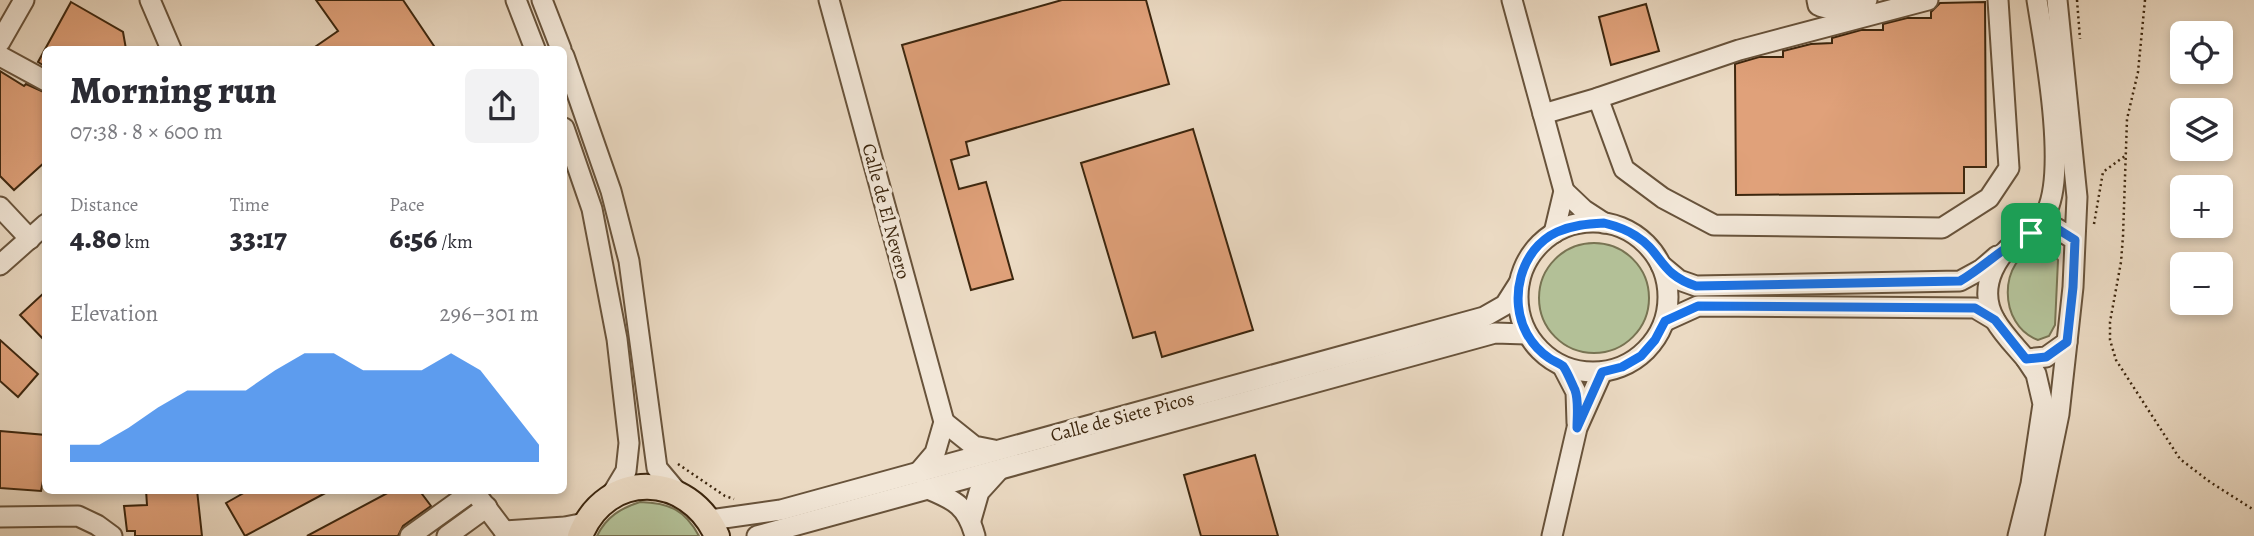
<!DOCTYPE html>
<meta charset="utf-8">
<style>
body{margin:0;font-family:Alegreya,serif;background:#f2f2f3;color:#2b2b33;height:100vh;display:flex;flex-direction:column;font-size:26px;white-space:nowrap}
*{box-sizing:border-box;margin:0}
p{font-size:23px;color:#7c7c81}
.icon{flex:none;width:38px;height:38px;fill:none;stroke:currentColor;stroke-width:2;stroke-linecap:round;stroke-linejoin:round}
.map{position:relative;flex:1;overflow:hidden}
.details{position:absolute;left:42px;top:46px;width:525px;height:448px;display:flex;flex-direction:column;background:#fff;border-radius:10px;box-shadow:0 4px 10px #0003}
.details>*{flex:none}
.fabs{position:absolute;left:2170px;top:21px;display:grid;gap:14px}
.fabs a{display:grid;place-items:center;width:63px;height:63px;border-radius:10px;background:#fff;box-shadow:0 4px 10px #0003;font-size:35px}
.pin{position:absolute;display:grid;place-items:center;width:60px;height:60px;color:#fff;margin:-30px;border-radius:14px;box-shadow:0 4px 10px #0006}
.round{display:grid;place-items:center;flex:none;width:74px;height:74px;border-radius:10px;background:#f2f2f3}
.summary{display:flex;align-items:center;justify-content:space-between;height:119px;padding:0 28px}
h1{font-size:38px;font-weight:800;line-height:52px}
.metrics{display:grid;grid-template-columns:repeat(3,1fr);gap:10px;height:119px;padding:7px 28px}
.metrics div{display:grid;align-content:center}
.metrics b{font-size:30px;font-weight:800}
.metrics small{font-size:19px;font-weight:400}
.metrics p{font-size:19px}
.chart{height:196px;padding:14px 28px}
.chart p{display:flex;justify-content:space-between}
.chart svg{width:100%;height:126px;margin-top:7px;fill:#1a73e8;opacity:.7}
.map>svg:first-child{display:block}
</style>
<div class="map">
<svg width="2254" height="536" viewBox="0 0 2254 536">
<rect width="100%" height="100%" fill="#ebdac3"/>
<filter id="stains"><feTurbulence type="fractalNoise" baseFrequency=".00286" numOctaves="4"/><feColorMatrix values="0 0 0 0 .2 0 0 0 0 .09 0 0 0 0 .02 0 0 0 .5 -.17"/></filter>
<radialGradient id="worn" r=".72"><stop offset=".6" stop-color="#630" stop-opacity="0"/><stop offset="1" stop-color="#630" stop-opacity=".3"/></radialGradient>
<!-- green -->
<g fill="#b3c097" stroke="#787352" stroke-width="2">
<circle cx="1594" cy="298" r="55"/>
<path d="M2039 247 2049 249 2058 260 2055 325 2049 336 2038 340C1998 326 1997 258 2039 247Z"/>
<path d="M640 502C670 503 685 510 699 536H597C606 517 621 508 640 502Z"/>
</g>
<!-- building -->
<g fill="#e0a17a" stroke="#3c260e" stroke-width="2">
<polygon points="316,0 403,0 436,49 312,49 338,31"/>
<polygon points="1062,0 1146,0 1169,84 966,142 969,155 951,160 959,189 986,182 1013,279 971,290 902,45"/>
<polygon points="71,2 123,32 126,49 46,49 46,67 38,62"/>
<polygon points="1985,2 1986,167 1964,167 1964,193 1736,195 1735,64 1759,57 1783,57 1783,51 1811,44 1832,43 1832,38 1861,30 1883,30 1883,24 1907,18 1931,18 1931,12 1940,3"/>
<polygon points="1646,4 1659,51 1611,65 1599,17"/>
<polygon points="0,71 24,86 26,84 46,93 46,161 14,190 0,176"/>
<polygon points="1193,129 1253,330 1162,357 1155,332 1133,338 1081,163"/>
<polygon points="46,291 46,342 20,315"/>
<polygon points="0,340 38,374 18,397 0,381"/>
<polygon points="0,431 46,435 46,481 43,481 41,491 0,488"/>
<polygon points="1255,455 1278,536 1201,536 1184,475"/>
<polygon points="146,490 197,490 202,536 135,536 135,531 127,531 124,506 147,505"/>
<polygon points="249,490 331,490 245,536 226,503"/>
<polygon points="393,490 419,490 431,506 403,526 398,536 307,536"/>
</g>
<g fill="none" stroke-linecap="round" stroke-linejoin="round">
<!-- minor casing -->
<g stroke="#68533b" stroke-width="23">
<g id="minor">
<polyline points="150,0 171,49"/>
<polyline points="516,0 535,49"/>
<polyline points="542,0 561,49"/>
<polyline points="829,0 944,422 935,453 918,473"/>
<polyline points="1512,0 1564,191 1554,233"/>
<path d="M1817 0 1818 5C1833 13 1852 4 1867 0"/>
<path d="M2057 0 2077 197 2073 287 2067 342 2046 357 2026 359C2016 347 2003 334 1995 320 1976 287 1997 249 2029 234 2037 230 2047 230 2056 228L2075 240"/>
<polyline points="0,42 24,0"/>
<polyline points="0,56 46,81"/>
<polyline points="564,56 611,191 629,261 657,468 678,493"/>
<polyline points="1598,98 1624,169 1663,198 1714,225 1942,228 1989,198 2009,168 1998,0"/>
<polyline points="1543,114 1598,98 1739,50 1928,0"/>
<polyline points="564,128 592,209 617,339 629,443 626,471 611,496"/>
<polyline points="1564,191 1584,210 1604,223"/>
<polyline points="0,207 30,239"/>
<circle cx="1593" cy="297" r="75"/>
<path d="M2030 233C2036 226 2043 219 2047 211 2067 167 2045 50 2037 0"/>
<polyline points="0,265 46,224"/>
<polyline points="1661,265 1679,280 1696,286 1960,281 1982,269 1997,256"/>
<polyline points="1665,321 1698,306 1975,308 1995,320"/>
<polyline points="1563,367 1576,392 1577,423"/>
<polyline points="944,422 974,446 994,450"/>
<path d="M928 489C955 500 967 506 975 536"/>
<polyline points="473,490 508,536"/>
<polyline points="0,517 78,516 97,525 112,536"/>
<polyline points="710,520 781,510 1484,317 1505,305 1519,283"/>
<polyline points="971,520 979,492 999,470"/>
<polyline points="504,531 565,527 585,523"/>
<polyline points="410,536 474,490"/>
<polyline points="447,536 487,507"/>
<polyline points="757,536 1495,333 1527,334"/>
<polyline points="1552,536 1577,428 1602,372"/>
<polyline points="2018,536 2031,484 2043,404 2036,374 2026,359"/>
<polyline points="2034,536 2059,414 2067,342"/>
</g>
</g>
<!-- major casing -->
<g stroke="#3c260e" stroke-width="28">
<path id="major" d="M580 536C606 469 689 472 717 536"/>
</g>
<!-- path -->
<g stroke="#3c260e" stroke-width="2.5" stroke-dasharray="2 3.5" stroke-linecap="butt">
<polyline points="2077,0 2080,39"/>
<polyline points="2145,0 2138,72 2127,119 2123,236 2121,262 2110,322 2110,340 2116,360 2180,459 2210,482 2254,510"/>
<polyline points="2094,224 2103,172 2125,156"/>
<polyline points="678,464 725,496 734,499"/>
</g>
<!-- minor -->
<use href="#minor" stroke="#f2e7d8" stroke-width="19"/>
<!-- major -->
<use href="#major" stroke="#ebdac3" stroke-width="24"/>
</g>
<g fill="none" stroke-linecap="round" stroke-linejoin="round">
<!-- route casing -->
<g stroke="#fff" stroke-width="14">
<path id="route" d="M1604 223C1616 226 1626 229 1636 236 1663 253 1659 274 1696 286L1960 281C1984 267 2004 246 2029 234 2037 231 2047 230 2056 228L2075 240 2073 287 2067 342 2046 357 2026 359 1995 320 1975 308 1698 306 1665 321 1655 340 1641 356 1622 367 1602 372 1577 428C1577 416 1579 401 1575 390 1572 384 1567 371 1563 366 1559 363 1553 361 1549 358 1540 352 1532 343 1527 334 1508 300 1520 249 1557 232 1573 225 1587 224 1604 223Z"/>
</g>
<!-- route -->
<use href="#route" stroke="#1a73e8" stroke-width="9"/>
</g>
<g text-anchor="middle" stroke-width="7" stroke-linejoin="round" paint-order="stroke">
<!-- street labels -->
<g font-size="19" fill="#3c260e" stroke="#f2e7d8">
<text transform="translate(887 211) rotate(75)" y="7">Calle de El Nevero</text>
<text transform="translate(1122 416) rotate(-15)" y="7">Calle de Siete Picos</text>
</g>
</g>
<rect width="100%" height="100%" filter="url(#stains)"/>
<rect width="100%" height="100%" fill="url(#worn)"/>
</svg>
<div class="fabs">
<a><svg class="icon" aria-label="locate" viewBox="0 0 24 24"><circle cx="12" cy="12" r="6"/><path d="M12 2v4M12 18v4M2 12h4M18 12h4"/></svg></a>
<a><svg class="icon" aria-label="layers" viewBox="0 0 24 24"><path d="M12 4l9 5-9 5-9-5zM3 14l9 5 9-5"/></svg></a>
<a>+</a>
<a>−</a>
</div>
<div class="pin" style="left:2031px;top:233px;background:#1e9e55"><svg class="icon" aria-label="arrive" viewBox="0 0 24 24"><path d="M6 21V4h12l-3 4 3 4H6"/></svg></div>
<section class="details">
<div class="summary"><div><h1>Morning run</h1><p>07:38 · 8 × 600 m</p></div><a class="round"><svg class="icon" aria-label="share" viewBox="0 0 24 24"><path d="M12 15V3M7 8l5-5 5 5M5 13v7h14v-7"/></svg></a></div>
<div class="metrics">
<div><p>Distance</p><b>4.80<small> km</small></b></div>
<div><p>Time</p><b>33:17</b></div>
<div><p>Pace</p><b>6:56<small> /km</small></b></div>
</div>
<div class="chart"><p><span>Elevation</span>296–301 m</p>
<svg viewBox="0 0 160 44" preserveAspectRatio="none"><path d="M0 44V38L10 38L20 32L30 25L40 19L50 19L60 19L70 12L80 6L90 6L100 12L110 12L120 12L130 6L140 12L150 25L160 38V44z"/></svg>
</div>
</section>
</div>
